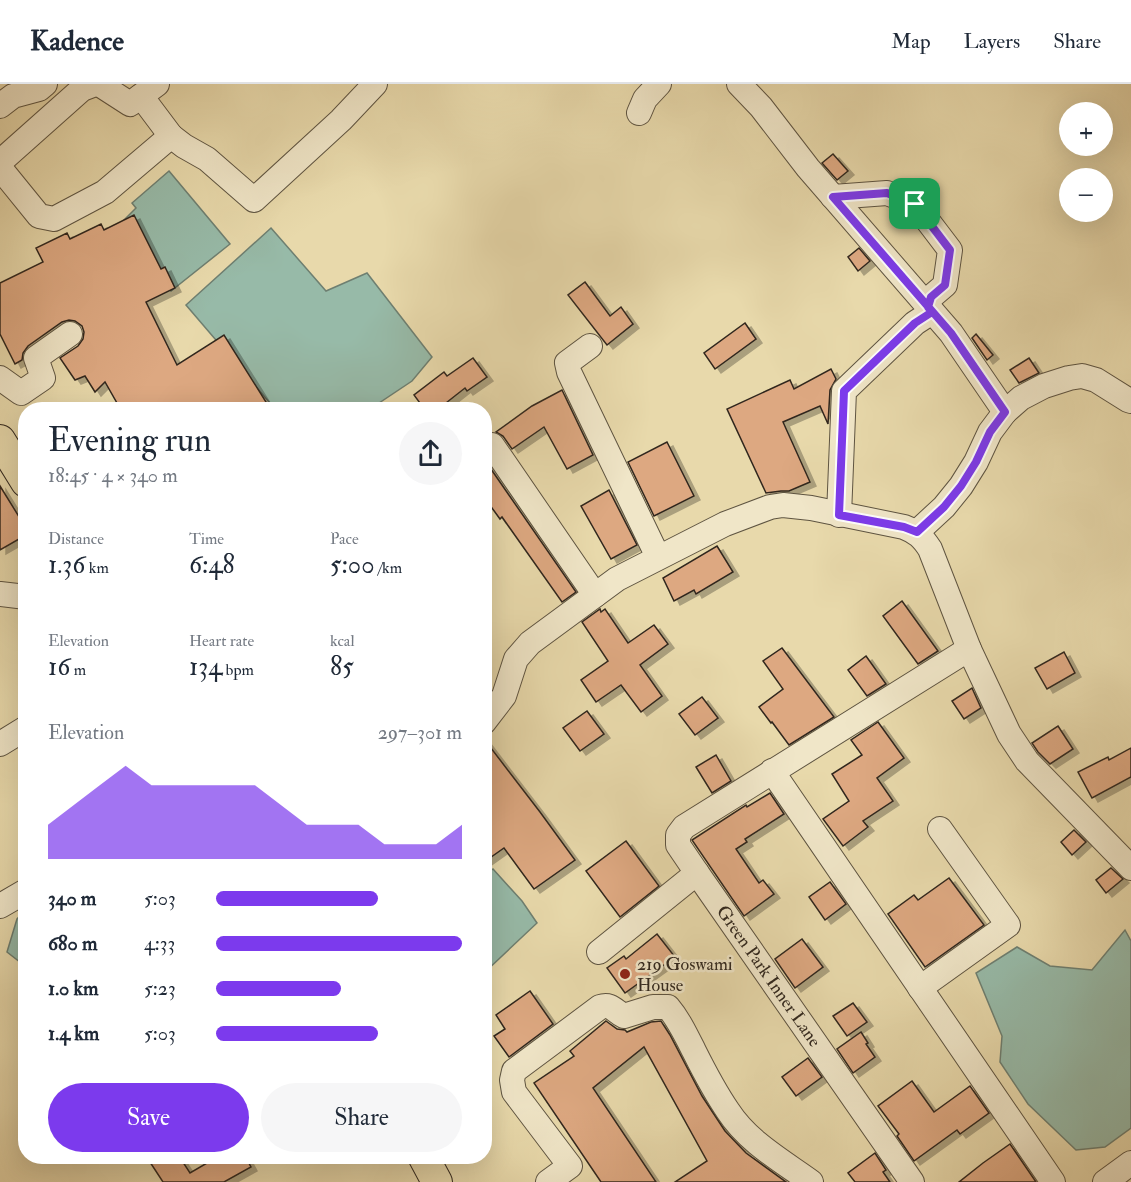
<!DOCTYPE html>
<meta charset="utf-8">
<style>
body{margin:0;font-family:"IM FELL Double Pica",serif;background:#f6f6f7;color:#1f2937;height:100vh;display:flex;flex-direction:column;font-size:22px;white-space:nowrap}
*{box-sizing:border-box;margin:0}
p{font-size:20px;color:#747a83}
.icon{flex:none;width:33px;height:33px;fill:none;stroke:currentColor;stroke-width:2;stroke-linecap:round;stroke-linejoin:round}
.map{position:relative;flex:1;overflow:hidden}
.drawer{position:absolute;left:18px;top:318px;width:474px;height:762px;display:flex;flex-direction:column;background:#fff;border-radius:24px;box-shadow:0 6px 24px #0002}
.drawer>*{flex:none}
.fabs{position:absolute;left:1059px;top:18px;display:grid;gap:12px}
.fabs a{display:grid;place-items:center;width:54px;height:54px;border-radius:50%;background:#fff;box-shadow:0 6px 24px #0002;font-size:30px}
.pin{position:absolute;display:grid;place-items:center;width:51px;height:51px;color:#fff;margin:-26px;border-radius:12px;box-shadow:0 3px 9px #0006}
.round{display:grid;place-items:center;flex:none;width:63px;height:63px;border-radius:32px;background:#f6f6f7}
.headline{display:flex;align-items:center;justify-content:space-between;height:102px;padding:0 30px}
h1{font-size:33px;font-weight:600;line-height:45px}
.stats{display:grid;grid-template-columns:repeat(3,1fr);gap:9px;height:102px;padding:6px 30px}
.stats div{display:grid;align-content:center}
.stats b{font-size:26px;font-weight:600}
.stats small{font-size:16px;font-weight:400}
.stats p{font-size:16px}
.chart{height:168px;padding:12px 30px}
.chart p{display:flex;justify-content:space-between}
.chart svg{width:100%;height:108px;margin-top:6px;fill:#7c3aed;opacity:.7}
.action{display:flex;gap:12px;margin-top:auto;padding:12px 30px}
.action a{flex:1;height:69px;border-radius:36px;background:#7c3aed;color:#fff;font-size:24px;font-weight:600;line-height:69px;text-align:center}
.action a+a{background:#f6f6f7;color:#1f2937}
ul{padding:0 30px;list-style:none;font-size:20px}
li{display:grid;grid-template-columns:96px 72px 1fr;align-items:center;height:45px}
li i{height:15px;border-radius:8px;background:#7c3aed}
header{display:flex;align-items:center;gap:36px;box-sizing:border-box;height:84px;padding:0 30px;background:#fff;border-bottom:2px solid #e0e1e3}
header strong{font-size:28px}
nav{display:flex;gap:33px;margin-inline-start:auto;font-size:21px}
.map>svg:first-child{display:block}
</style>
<header>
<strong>Kadence</strong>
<nav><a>Map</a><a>Layers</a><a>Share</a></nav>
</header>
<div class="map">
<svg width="1131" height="1098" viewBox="0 0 1131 1098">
<defs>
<filter id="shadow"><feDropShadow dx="6" dy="4" stdDeviation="0" flood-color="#0004"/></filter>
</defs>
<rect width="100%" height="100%" fill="#e8d9ab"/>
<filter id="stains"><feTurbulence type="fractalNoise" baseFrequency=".00333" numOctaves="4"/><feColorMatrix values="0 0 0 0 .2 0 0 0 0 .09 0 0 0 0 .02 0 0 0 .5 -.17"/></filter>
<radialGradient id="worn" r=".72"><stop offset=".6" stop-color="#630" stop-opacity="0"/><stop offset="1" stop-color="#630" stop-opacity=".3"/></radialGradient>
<!-- water -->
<g fill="#97baa8" stroke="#6e7f71" stroke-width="1.5">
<polygon points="169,87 230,160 171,207 117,143 136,124 132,119"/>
<polygon points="271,144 326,207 367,189 432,273 412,297 370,325 275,325 186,221"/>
<polygon points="493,785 522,817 537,839 485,888 485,791"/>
<polygon points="25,827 25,882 7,868 17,835"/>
<polygon points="1125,846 1131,857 1131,1044 1105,1063 1076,1066 1028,1020 1000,978 1002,952 976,889 1017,863 1050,882 1092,886"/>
</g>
<!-- building -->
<g fill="#dda881" stroke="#30271e" stroke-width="1.5" filter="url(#shadow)">
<polygon points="833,70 848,87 837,96 822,79"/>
<polygon points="134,131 161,185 165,183 175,204 146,218 177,281 224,251 271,326 121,326 105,298 95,308 85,292 75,296 60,274 78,262 83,255 84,248 82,242 75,237 69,236 62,238 28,262 23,269 22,276 15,280 0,250 0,199 43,178 36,164 67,149 70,155 101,140 104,146"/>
<polygon points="859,164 870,177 858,187 848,173"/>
<polygon points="585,198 610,232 621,223 633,240 607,261 568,211"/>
<polygon points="745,239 756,255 715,285 704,269"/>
<polygon points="976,250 993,271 987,276 972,254"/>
<polygon points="473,274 487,293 467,307 465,304 437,326 425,326 414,311 444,288 447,292"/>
<polygon points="1029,274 1039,289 1019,299 1010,286"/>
<polygon points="831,285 836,295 830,306 828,340 820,322 783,338 810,398 789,407 781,407 766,409 727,325 790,296 794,305"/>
<polygon points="562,306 593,371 567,385 544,343 512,365 503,352 496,348 532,322"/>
<polygon points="667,358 694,412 654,432 628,378"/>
<polygon points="484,375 576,508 562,518 502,433 500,435 484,413"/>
<polygon points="0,402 26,444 26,451 0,466"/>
<polygon points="609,406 637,461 611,475 581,422"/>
<polygon points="717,462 733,488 696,510 694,506 674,517 663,494"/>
<polygon points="902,517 938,567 918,580 883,532"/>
<polygon points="600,525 601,528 605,525 628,559 654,541 668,560 640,581 662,612 641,628 621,601 596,618 581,596 608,577 582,538"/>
<polygon points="782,564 834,633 789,661 772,638 771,639 759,623 783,605 763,577"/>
<polygon points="1064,568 1075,589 1047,605 1035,584"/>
<polygon points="866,572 886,600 867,612 848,586"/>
<polygon points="972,604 981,624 964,635 952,617"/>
<polygon points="702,613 718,634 695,651 679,630"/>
<polygon points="587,627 604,650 580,667 563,644"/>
<polygon points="878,638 904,674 877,694 893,717 863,737 868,743 843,762 823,735 849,717 832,690 862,671 851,656"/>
<polygon points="1058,642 1073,665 1050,680 1038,668 1032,659"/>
<polygon points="484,655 540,728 575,776 534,805 504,764 484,778"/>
<polygon points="1131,664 1131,693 1092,714 1078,688 1108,673 1109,676"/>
<polygon points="716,671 731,697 712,709 696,683"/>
<polygon points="770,709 784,730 745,755 747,758 736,765 759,799 763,796 774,810 744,832 692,756 746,721 747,723"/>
<polygon points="1074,746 1086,758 1072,771 1061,758"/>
<polygon points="626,757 659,802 620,833 586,787"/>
<polygon points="1111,784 1123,795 1106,809 1096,796"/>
<polygon points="949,794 984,841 925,883 888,830 914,811 918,816"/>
<polygon points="830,798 846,820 825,836 809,813"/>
<polygon points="657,850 675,873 625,909 607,884 624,872 626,875"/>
<polygon points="802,855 823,883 795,904 775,875"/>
<polygon points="530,907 553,940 509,973 494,952 505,945 496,931"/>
<polygon points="853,919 867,938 847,952 833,932"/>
<polygon points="606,937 617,945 625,946 627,948 651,938 661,937 670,951 702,1012 725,1047 746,1069 786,1098 675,1098 707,1077 644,963 593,1004 656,1098 601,1098 534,999 574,972 570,967"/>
<polygon points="861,948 868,959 866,960 875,973 853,989 837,965"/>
<polygon points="808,974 822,993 796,1012 782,993"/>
<polygon points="912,997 934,1028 970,1002 989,1029 960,1050 957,1046 914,1077 897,1052 899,1050 878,1022"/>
<polygon points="1010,1060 1036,1098 959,1098 983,1079"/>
<polygon points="875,1069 886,1086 883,1088 890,1098 855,1098 848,1089"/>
<polygon points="146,1072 179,1072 190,1089 219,1072 245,1072 251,1083 224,1098 163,1098"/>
</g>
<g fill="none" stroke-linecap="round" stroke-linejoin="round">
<!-- minor casing -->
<g stroke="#5e5441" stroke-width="26">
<g id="minor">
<polyline points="99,0 130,20 157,0"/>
<polyline points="739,0 761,23 808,84 951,249 1005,328"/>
<polyline points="141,12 171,52"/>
<polyline points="0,22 13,12 39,5 45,0"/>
<polyline points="639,29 645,15 659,0"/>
<polyline points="0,78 82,5 95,0"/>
<polyline points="0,84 39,132 54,135 105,108 171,52 184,62 207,75 254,116 341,36 375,0"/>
<polyline points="833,113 887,109 915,120 950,166 945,201 931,213 928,223"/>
<polyline points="590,262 567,279 569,288 658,473"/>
<polyline points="0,294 21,309 43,294 36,274 70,250"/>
<polyline points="492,361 595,511"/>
<polyline points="839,431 844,307 915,239 932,228"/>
<polyline points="917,448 944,423 961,402 976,378 990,348 1005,328 1021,314 1044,302 1069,294 1082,292 1096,296 1128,316 1131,317"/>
<polyline points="0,510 26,513"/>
<path d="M484 638 504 612 516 575 530 559 617 495 725 440 770 423 783 421 811 424 904 443C917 448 923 454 930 465L969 565 1009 650 1027 677 1131 784"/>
<polyline points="0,660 26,644"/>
<polyline points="772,687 1053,1098"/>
<polyline points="697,789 678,761 678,751 684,743 969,565"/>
<polyline points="0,822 26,807"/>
<polyline points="599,868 697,789 912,1098"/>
<polyline points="920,904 1008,841 940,745"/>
<path d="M548 1098 570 1082 514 1008 512 996 514 987 600 923C612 919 615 928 624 932L653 923H668C679 936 686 951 694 967 704 987 715 1008 728 1027 748 1058 782 1077 811 1098"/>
<polyline points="1105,1098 1131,1079"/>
</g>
</g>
<!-- major casing -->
<g stroke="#30271e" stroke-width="32">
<g id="major">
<polyline points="0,356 26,398"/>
<polyline points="423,1072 437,1098"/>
</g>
</g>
<!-- minor -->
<use href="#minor" stroke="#f0e6c8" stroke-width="24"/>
<!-- major -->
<use href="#major" stroke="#e8d9ab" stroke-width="30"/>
</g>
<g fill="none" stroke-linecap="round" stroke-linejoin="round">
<!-- route casing -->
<g stroke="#fff" stroke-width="12">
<polyline id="route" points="915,120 950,166 945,201 931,213 928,223 932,228 915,239 844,307 839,431 904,443 917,448 944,423 961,402 976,378 990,348 1005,328 951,249 833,113 887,109 915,120"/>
</g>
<!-- route -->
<use href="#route" stroke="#7c3aed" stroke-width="8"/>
</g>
<!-- markers -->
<circle fill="#8f2418" stroke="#f0e6c8" stroke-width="2" cx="625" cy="890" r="6"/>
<g text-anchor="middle" stroke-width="5" stroke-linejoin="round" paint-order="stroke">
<!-- poi labels -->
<g font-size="18" fill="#30271e" stroke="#f0e6c8" text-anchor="start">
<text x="637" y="886">219 Goswami<tspan x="637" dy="21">House</tspan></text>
</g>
<!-- street labels -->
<g font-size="18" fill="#30271e" stroke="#f0e6c8">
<text transform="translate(769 892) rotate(55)" y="6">Green Park Inner Lane</text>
</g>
</g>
<rect width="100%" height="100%" filter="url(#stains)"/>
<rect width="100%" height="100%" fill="url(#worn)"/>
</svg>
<div class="fabs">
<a>+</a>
<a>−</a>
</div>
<div class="pin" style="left:915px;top:120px;background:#1e9e55"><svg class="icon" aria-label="arrive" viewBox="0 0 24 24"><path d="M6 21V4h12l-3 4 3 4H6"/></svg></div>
<section class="drawer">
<div class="headline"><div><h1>Evening run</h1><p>18:45 · 4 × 340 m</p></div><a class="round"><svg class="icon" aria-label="share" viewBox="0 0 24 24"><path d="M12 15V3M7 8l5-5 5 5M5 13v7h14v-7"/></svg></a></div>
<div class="stats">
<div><p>Distance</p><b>1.36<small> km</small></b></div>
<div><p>Time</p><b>6:48</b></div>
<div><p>Pace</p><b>5:00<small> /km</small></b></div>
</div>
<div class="stats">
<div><p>Elevation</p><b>16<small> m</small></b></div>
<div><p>Heart rate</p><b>134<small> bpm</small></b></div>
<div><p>kcal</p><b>85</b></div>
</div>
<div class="chart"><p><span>Elevation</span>297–301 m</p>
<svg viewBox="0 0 160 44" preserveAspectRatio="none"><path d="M0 44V30L10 22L20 14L30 6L40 14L50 14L60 14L70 14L80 14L90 22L100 30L110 30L120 30L130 38L140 38L150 38L160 30V44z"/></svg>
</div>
<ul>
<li><b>340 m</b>5:03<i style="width:66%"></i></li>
<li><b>680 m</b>4:33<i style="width:100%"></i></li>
<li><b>1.0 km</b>5:23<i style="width:51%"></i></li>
<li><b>1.4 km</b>5:03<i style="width:66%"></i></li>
</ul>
<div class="action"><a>Save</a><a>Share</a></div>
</section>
</div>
